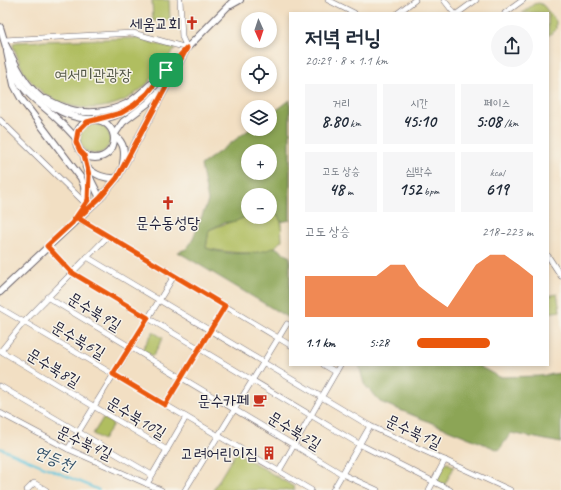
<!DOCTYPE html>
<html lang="ko">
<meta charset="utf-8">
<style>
body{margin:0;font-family:Caveat,"Poor Story",sans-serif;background:#f6f6f7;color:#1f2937;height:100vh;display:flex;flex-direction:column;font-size:15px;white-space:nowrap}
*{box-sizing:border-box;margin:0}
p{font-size:13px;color:#747a83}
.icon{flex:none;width:22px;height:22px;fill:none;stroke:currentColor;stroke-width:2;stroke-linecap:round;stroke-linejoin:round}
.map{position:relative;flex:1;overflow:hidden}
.panel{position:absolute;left:289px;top:12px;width:260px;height:354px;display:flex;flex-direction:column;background:#fff;border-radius:0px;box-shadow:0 2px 6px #0003}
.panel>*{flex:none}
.needle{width:26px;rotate:177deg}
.tools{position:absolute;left:241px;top:12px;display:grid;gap:8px}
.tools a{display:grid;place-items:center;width:36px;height:36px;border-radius:50%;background:#fff;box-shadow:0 2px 6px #0003;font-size:20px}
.pin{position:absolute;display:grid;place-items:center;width:34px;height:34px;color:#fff;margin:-17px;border-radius:8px;box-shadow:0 2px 6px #0006}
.round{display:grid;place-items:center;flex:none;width:42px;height:42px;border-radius:21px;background:#f6f6f7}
.overview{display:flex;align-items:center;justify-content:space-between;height:68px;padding:0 16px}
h1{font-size:22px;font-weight:700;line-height:30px}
.metrics{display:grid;grid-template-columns:repeat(3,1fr);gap:6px;height:68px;padding:4px 16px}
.metrics div{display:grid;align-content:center;border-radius:0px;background:#f6f6f7;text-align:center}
.metrics b{font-size:17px;font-weight:700}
.metrics small{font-size:11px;font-weight:400}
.metrics p{font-size:11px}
.chart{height:112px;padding:8px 16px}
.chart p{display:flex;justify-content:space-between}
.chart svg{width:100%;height:72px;margin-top:4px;fill:#ea580c;opacity:.7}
ul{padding:0 16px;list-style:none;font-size:13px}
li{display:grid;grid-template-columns:64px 48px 1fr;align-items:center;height:30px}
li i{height:10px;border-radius:5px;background:#ea580c}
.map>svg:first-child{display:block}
</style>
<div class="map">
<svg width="561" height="490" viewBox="0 0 561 490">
<rect width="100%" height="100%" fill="#f7f3e8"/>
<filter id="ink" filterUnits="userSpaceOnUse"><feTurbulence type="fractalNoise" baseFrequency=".025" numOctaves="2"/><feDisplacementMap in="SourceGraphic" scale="8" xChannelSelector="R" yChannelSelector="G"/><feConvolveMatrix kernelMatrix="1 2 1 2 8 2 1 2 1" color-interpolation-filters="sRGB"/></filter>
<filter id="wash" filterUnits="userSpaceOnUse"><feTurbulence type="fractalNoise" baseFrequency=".012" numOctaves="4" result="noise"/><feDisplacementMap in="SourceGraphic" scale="16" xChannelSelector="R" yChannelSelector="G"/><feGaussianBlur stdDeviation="0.9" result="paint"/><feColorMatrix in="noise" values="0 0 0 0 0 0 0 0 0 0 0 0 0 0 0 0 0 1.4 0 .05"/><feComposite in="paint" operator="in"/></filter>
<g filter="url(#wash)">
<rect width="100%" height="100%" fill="#f2dfc3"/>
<!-- green -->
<g fill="#b0be60" stroke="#69704e">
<polygon points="152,0 169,0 170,20 153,21"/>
<polygon points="534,4 539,3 543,5 556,21 556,29 548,36 548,13 522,13"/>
<path d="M136 38 175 49C163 64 152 82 136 93 108 114 67 113 40 90 35 85 29 80 25 74 20 65 17 55 13 46L14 43 17 42Z"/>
<circle cx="95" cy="139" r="15"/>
<path d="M270 215H278L281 222 282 240C280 242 277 245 275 247 261 257 222 252 206 248L209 230C222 224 234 222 247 216L248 217H270Z"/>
<polygon points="557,294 560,311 548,313 548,296"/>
<polygon points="153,332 163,338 153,356 142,350"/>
<polygon points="103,418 113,424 103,440 93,434"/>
<polygon points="236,452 294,487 295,490 213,490"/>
<polygon points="448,463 454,467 444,486 437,483 436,480 444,464"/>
</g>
<!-- forest -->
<g fill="#8ca556" stroke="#576448" fill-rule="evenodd">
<path d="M290 100V220L281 222 278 215H270V195H248V216L236 221 223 223 209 230 206 248C226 255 255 256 275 247L290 257V319L178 252 186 249 191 243 208 201 201 165 250 129H270V115ZM248 151H270V173H248Z"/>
<polygon points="359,365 477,365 499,377 538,376 561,373 561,443 511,433 499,450 380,402 364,384"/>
</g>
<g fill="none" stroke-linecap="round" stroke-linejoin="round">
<!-- stream -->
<polyline stroke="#61c6df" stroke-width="2" points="0,448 99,490"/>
</g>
</g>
<g filter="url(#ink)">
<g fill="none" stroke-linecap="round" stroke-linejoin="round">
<!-- minor casing -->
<g stroke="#6b646b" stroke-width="6">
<g id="minor">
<polyline points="328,0 354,13"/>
<polyline points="444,0 454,13"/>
<polyline points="398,13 415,0"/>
<polyline points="458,13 476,0"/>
<polyline points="505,13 523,0"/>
<polyline points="4,40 133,33 187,48 182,37 180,0"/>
<polyline points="0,120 86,204"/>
<polyline points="78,218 290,345"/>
<polyline points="47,246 71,272 359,444 450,490"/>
<polyline points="548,256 561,276"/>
<polyline points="87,257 370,426 510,490"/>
<polyline points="47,297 342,474 377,490"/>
<polyline points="0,308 311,490"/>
<polyline points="1,351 167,450"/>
<polyline points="0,352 24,322 108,236"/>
<polyline points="324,365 336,372"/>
<polyline points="0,386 152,475"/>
<polyline points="165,405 225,306"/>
<polyline points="0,413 68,449 161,490"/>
<polyline points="68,449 174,276"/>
<polyline points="279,471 340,365"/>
<polyline points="147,484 186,417"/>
<polyline points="27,490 34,483 46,490"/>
<polyline points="185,490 287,324"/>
<polyline points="333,490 370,426"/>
<polyline points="429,490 445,460"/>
</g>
</g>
<!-- tertiary casing -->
<g stroke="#6b646b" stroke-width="8">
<g id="tertiary">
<polyline points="231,5 240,0"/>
<polyline points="0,27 7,50"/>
<path d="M6 46C14 60 20 76 31 88 59 119 99 131 134 105 152 92 165 72 180 56"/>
<polyline points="7,52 14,85 22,100 81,178 84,186 86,204"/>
<path d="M12 65C20 91 34 98 53 115 61 122 69 130 76 138"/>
<path d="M46 99C54 103 61 107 69 109 87 115 110 112 126 104 135 99 143 91 151 84"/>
<circle cx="95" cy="139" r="19"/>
<path d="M84 155C86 170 92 184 88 200"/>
<path d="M123 164C125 152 125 143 114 135L123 122 148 103 164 86"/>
<path d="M86 167C96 175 104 179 117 178"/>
<polyline points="90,178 100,198"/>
<polyline points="0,292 100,198 117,178 187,48 234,0"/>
</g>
</g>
<!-- minor -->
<use href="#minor" stroke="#fff" stroke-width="5"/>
<!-- tertiary -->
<use href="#tertiary" stroke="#fff" stroke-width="6"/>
</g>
</g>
<g fill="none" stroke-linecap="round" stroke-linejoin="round" filter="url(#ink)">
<!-- route casing -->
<g stroke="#fff" stroke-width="8">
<polygon id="route" points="187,48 117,178 100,198 78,218 225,306 165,405 113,374 148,318 71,272 47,246 72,223 88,200 89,175 84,155 80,151 76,142 78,131 87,122 121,113 134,105 147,94 166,70"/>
</g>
<!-- route -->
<use href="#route" stroke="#ea580c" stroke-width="5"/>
</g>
<!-- icons -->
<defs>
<g id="church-bare" transform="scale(1.08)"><path d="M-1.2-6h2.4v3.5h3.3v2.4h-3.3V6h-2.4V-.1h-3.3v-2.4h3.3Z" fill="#c8321e" stroke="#f7f3e8" stroke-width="2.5" paint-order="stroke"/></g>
<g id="cafe-bare" transform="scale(1.08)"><path d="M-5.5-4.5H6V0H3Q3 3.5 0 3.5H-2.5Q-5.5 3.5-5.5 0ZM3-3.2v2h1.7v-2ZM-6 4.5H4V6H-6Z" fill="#c8321e" stroke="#f7f3e8" stroke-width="2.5" paint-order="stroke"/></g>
<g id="building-bare" transform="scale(1.08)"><path d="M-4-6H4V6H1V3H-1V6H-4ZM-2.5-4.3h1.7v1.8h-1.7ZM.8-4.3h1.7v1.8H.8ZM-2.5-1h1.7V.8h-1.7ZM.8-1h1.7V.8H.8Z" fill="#c8321e" stroke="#f7f3e8" stroke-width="2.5" paint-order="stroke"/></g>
</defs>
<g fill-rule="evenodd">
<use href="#church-bare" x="192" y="23"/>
<use href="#church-bare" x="168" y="203"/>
<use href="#cafe-bare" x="260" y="400"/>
<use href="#building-bare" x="269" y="453"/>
</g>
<g text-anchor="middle" stroke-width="3" stroke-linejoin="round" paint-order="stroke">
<!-- poi labels -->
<g font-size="16" fill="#22223b" stroke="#f7f3e8" text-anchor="end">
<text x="181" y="29">세움교회</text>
<text x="168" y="228" text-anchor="middle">문수동성당</text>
<text x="249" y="406">문수카페</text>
<text x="258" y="459">고려어린이집</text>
</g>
<!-- park labels -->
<g font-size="16" fill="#545948" stroke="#f7f3e8">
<text x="93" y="80">여서미관광장</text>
</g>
<!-- street labels -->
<g font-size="16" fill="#22223b" stroke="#f7f3e8">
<text transform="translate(95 311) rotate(31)" y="6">문수북9길</text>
<text transform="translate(79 339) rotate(30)" y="6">문수북6길</text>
<text transform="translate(54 367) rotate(31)" y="6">문수북8길</text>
<text transform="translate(137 417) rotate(31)" y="6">문수북10길</text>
<text transform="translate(295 430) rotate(31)" y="6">문수북2길</text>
<text transform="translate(414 431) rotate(25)" y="6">문수북1길</text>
<text transform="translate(85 442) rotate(25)" y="6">문수북4길</text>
</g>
<!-- water labels -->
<g font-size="17" font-style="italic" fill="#35536c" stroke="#f7f3e8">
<text transform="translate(54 458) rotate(23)" y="6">연등천</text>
</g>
</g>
</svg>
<div class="tools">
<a><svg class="needle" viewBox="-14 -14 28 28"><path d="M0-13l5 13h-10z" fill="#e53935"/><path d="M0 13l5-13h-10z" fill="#747a83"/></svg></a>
<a><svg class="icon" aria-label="locate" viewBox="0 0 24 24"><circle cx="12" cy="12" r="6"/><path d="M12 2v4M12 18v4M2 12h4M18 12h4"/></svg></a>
<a><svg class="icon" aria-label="layers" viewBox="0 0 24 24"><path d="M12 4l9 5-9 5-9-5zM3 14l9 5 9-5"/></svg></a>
<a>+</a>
<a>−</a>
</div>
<div class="pin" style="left:166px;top:70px;background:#1e9e55"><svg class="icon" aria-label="arrive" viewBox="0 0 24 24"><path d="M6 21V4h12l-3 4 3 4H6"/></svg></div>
<section class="panel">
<div class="overview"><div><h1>저녁 러닝</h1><p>20:29 · 8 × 1.1 km</p></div><a class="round"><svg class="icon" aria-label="share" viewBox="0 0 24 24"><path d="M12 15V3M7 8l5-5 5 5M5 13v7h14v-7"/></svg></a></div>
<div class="metrics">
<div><p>거리</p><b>8.80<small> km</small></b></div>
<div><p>시간</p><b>45:10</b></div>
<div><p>페이스</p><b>5:08<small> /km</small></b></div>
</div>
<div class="metrics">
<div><p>고도 상승</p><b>48<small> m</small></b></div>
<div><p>심박수</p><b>152<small> bpm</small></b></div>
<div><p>kcal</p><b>619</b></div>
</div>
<div class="chart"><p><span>고도 상승</span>218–223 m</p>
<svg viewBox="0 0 160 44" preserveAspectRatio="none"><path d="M0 44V19L10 19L20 19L30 19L40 19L50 19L60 12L70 12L80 25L90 32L100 38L110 25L120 12L130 6L140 6L150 12L160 19V44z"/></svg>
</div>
<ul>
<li><b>1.1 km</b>5:28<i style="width:63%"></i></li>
</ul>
</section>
</div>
